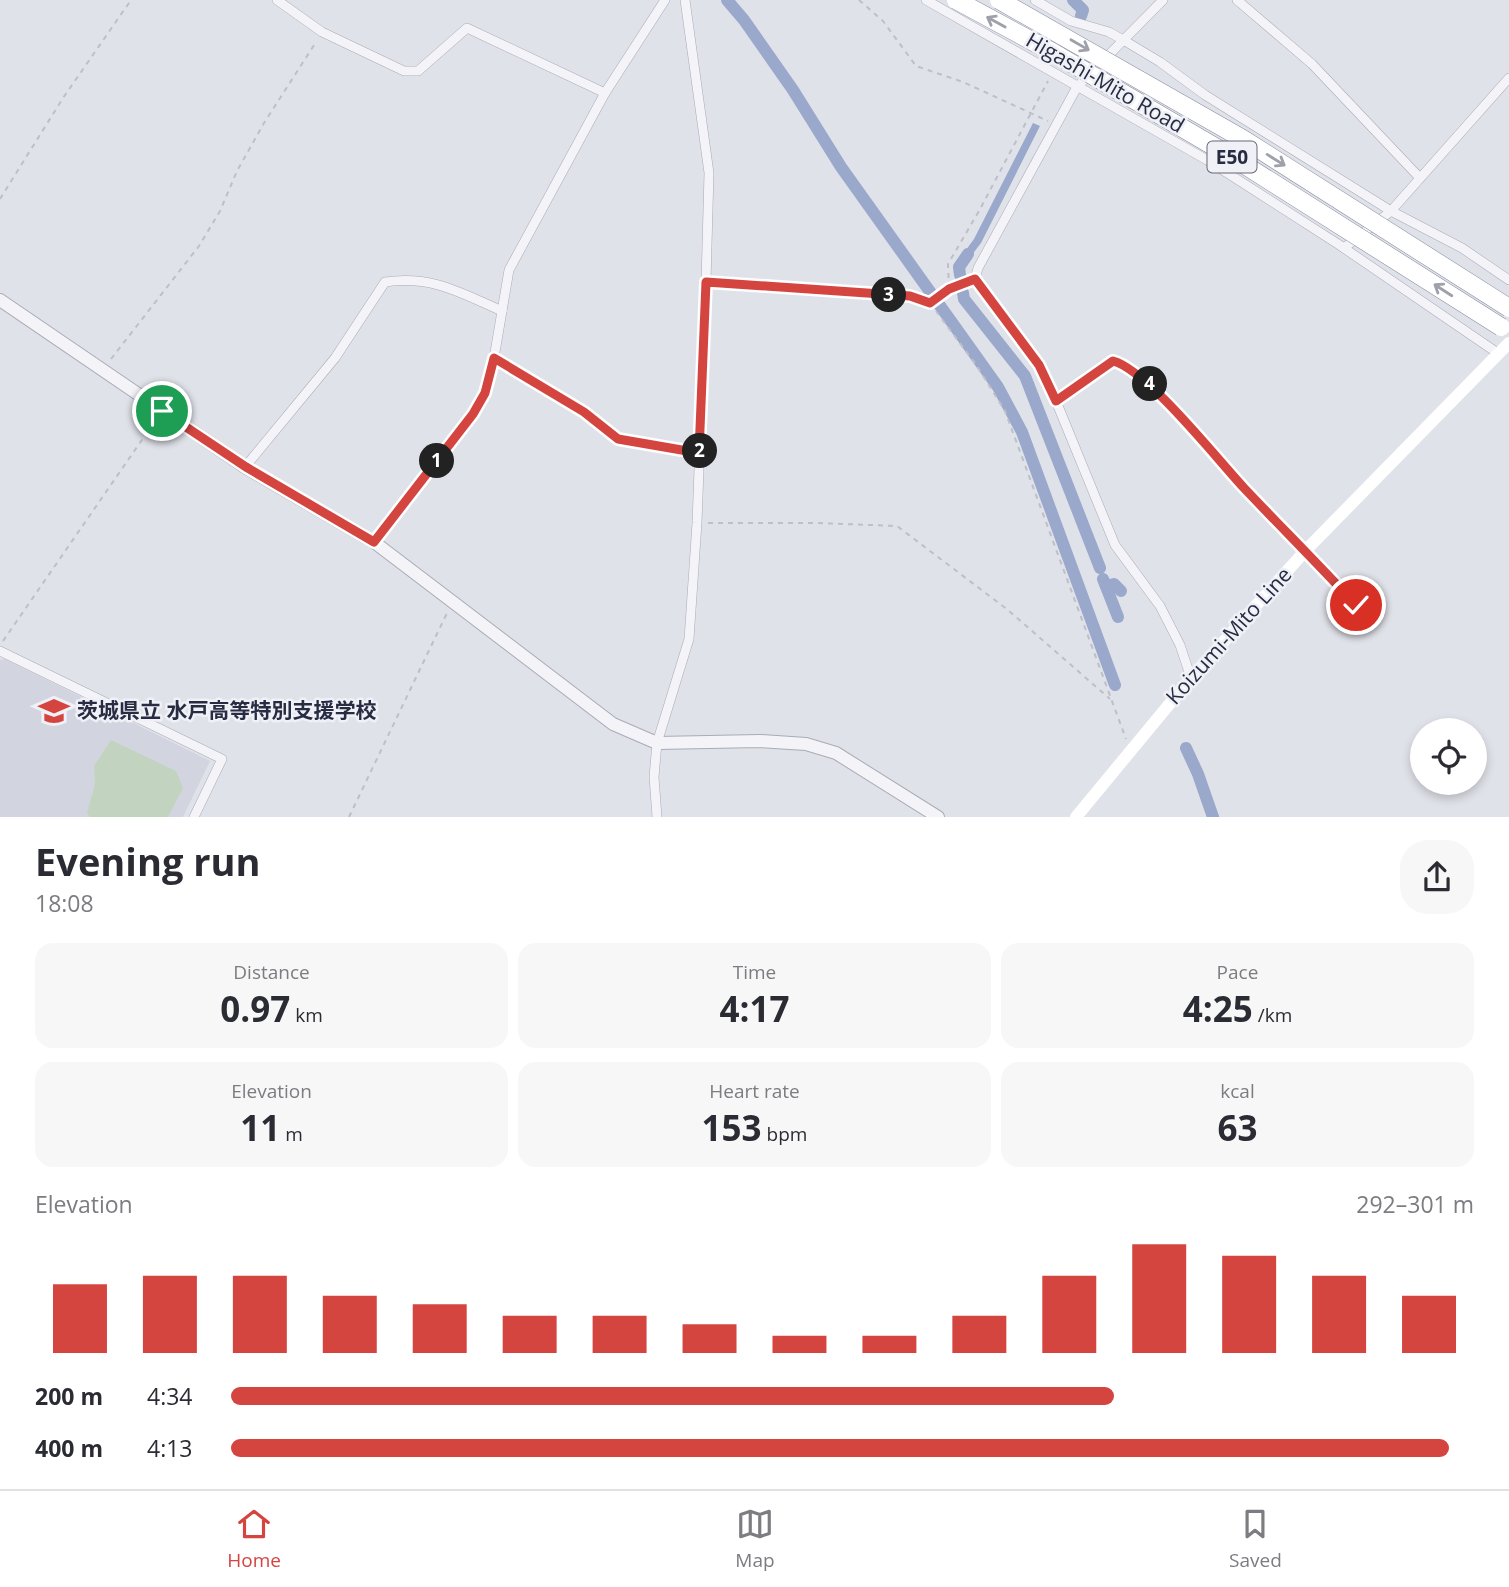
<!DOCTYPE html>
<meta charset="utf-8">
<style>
body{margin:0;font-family:"Open Sans","Noto Sans JP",sans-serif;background:#f7f7f7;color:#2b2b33;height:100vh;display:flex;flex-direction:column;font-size:26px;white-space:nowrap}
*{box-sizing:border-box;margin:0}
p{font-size:23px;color:#7c7c81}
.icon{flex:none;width:38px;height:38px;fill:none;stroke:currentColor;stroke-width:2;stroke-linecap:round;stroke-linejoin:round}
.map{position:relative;height:817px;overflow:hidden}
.sheet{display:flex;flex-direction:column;background:#fff;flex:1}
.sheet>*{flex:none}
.controls{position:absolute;left:1410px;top:718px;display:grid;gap:14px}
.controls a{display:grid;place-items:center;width:77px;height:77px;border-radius:50%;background:#fff;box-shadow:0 4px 10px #0003;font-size:35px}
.pin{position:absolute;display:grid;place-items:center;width:60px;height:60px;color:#fff;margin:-30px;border:4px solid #fff;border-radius:50%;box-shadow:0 2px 7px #0007}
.km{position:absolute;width:35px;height:35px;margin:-18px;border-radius:50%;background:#222;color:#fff;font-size:19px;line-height:35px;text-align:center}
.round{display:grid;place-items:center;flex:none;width:74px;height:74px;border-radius:28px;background:#f7f7f7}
.head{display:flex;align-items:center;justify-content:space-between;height:119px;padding:0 35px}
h1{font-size:38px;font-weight:700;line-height:52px}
.stats{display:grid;grid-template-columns:repeat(3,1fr);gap:10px;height:119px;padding:7px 35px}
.stats div{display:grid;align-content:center;border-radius:18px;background:#f7f7f7;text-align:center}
.stats b{font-size:35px;font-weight:700}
.stats small{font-size:19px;font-weight:400}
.stats p{font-size:19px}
.chart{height:196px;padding:14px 35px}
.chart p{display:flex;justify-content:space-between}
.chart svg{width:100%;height:126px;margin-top:7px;stroke:#d44540;stroke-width:6}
ul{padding:0 35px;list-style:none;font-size:23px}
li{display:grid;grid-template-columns:112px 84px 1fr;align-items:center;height:52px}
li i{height:18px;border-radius:9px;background:#d44540}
.tabs{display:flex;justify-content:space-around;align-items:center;height:98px;border-top:2px solid #e1e1e2;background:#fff;font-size:19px;color:#7c7c81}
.tabs a{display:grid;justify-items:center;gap:4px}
.tabs .selected{color:#d44540}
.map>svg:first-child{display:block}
</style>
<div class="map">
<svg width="1509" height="817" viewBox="0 0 1509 817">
<rect width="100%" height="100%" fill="#e0e2e9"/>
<!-- built -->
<polygon fill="#d2d4df" points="5,659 210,761 183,817 0,817 0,660"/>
<!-- green -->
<polygon fill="#c2d4c0" points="111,740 176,771 183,788 168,817 90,817 87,813 95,784 94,766"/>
<!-- water -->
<polygon fill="#99a8cb" points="1033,123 1040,126 981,243 962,268 955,265 974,239"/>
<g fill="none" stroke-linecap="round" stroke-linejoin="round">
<!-- canal -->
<g stroke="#99a8cb" stroke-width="12">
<polyline points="727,0 744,20 793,90 841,167 998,387 1022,432 1115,685"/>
<polyline points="1073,0 1083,10 1081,16"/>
<polyline points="960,275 959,267 968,254"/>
<polyline points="963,293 964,299 1025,376 1100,568"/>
<polyline points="1103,579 1118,617"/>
<polyline points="1107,586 1114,584 1121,591"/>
<polyline points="1186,748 1198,774 1213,817"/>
</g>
<!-- minor casing -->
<g stroke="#a9abb7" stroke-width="10">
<g id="minor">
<polyline points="277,0 322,32 404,71 418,71 467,28 605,93"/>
<polyline points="926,0 1207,160 1338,244 1499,354"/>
<polyline points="1035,0 1071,21 1109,32 1125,41 1160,62 1205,95 1391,211 1462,248 1509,280"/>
<polyline points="1163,0 1077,87 978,268 975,279 1039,365 1056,401 1115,545 1160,606 1180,645 1191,678"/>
<polyline points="1237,0 1312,64 1420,178"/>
<polyline points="1344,248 1391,211 1509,78"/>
<polyline points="494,358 584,412 618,439 700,453"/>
<path d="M245 467 335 358 385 282C432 275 461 293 502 311"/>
<polyline points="374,542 473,414 485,393 494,358 509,270 605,93 665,0"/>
<polyline points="0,651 222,759 194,817"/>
<polyline points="657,817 654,777 657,743 689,639 697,523 706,282 709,173 685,0"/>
</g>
</g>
<!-- tertiary casing -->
<g stroke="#a9abb7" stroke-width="14">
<polyline id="tertiary" points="0,300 245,467 374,542 613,724 657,743 760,741 806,744 836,753 938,817"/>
</g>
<!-- path -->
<g stroke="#bebfc9" stroke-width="2" stroke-dasharray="5 5" stroke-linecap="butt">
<polyline points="859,0 883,21 916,66 963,82 1048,121"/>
<polyline points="0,199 63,98 131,0"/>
<polyline points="718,283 910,296 930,303 949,289 964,283"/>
<polyline points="949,288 948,264 979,211 1048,81"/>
<polyline points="930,303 977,366 1005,411 1126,739"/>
<polyline points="111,359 199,246 220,211 237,171 264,123 316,42"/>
<path d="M1066 394 1113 361C1147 369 1217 459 1244 487 1261 506 1279 523 1297 541"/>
<polyline points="708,523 818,523 897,526 1008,610 1110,699"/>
<polyline points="1315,560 1356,605"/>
<polyline points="3,641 155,421"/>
<polyline points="349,817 447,613"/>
</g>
<!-- minor -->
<use href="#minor" stroke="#f3f3f8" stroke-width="9"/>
<!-- tertiary -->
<use href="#tertiary" stroke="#f3f3f8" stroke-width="12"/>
<!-- secondary -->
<polyline stroke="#fff" stroke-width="12" points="1076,817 1191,678 1306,550 1509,343"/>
<!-- motorway-bridge casing -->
<g stroke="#868ca1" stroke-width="19" stroke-linecap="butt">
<g id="motorway-bridge">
<polyline points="956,0 1054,53 1232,157 1501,327"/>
<polyline points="999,0 1243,139 1509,308"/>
</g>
</g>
<!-- motorway-bridge -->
<use href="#motorway-bridge" stroke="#fff" stroke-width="18"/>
</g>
<!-- one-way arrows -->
<defs><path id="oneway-shaft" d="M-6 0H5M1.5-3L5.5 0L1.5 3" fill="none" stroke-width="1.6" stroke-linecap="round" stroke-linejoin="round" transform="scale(1.75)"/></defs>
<g stroke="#9ea0aa">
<use href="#oneway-shaft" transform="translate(996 22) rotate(-151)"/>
<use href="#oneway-shaft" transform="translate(1080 45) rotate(30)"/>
<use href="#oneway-shaft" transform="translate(1276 160) rotate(32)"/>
<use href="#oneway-shaft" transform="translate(1443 290) rotate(-147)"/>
</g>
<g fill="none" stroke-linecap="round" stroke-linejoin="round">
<!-- route casing -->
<g stroke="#fff" stroke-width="14">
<path id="route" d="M162 411 246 467 374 542 473 414 485 393 494 358 584 412 618 439 699 453 706 282 910 296 930 303 949 289 975 279 1039 365 1056 401 1113 361C1146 369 1217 459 1244 488 1281 527 1319 565 1356 605"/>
</g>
<!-- route -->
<use href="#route" stroke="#d44540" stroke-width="9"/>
</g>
<!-- icons -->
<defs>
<g id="school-bare" transform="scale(2.415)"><path d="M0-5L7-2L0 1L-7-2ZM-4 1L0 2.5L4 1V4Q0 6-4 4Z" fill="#d44540" stroke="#eff1f7" stroke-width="2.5" paint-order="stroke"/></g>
</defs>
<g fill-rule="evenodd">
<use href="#school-bare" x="54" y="711"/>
</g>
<g text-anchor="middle" stroke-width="5" stroke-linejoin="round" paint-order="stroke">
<!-- shield labels -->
<rect fill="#eff1f7" stroke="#646778" stroke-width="2" x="1207.5" y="141.5" width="49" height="31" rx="5"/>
<g font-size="19" font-weight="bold" fill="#282c42">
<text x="1232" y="164">E50</text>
</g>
<!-- street labels -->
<g font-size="21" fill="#282c42" stroke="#eff1f7">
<text transform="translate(1105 83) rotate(30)" y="7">Higashi-Mito Road</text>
<text transform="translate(1229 636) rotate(-48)" y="7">Koizumi-Mito Line</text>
</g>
<!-- poi labels -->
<g font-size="21" font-weight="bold" fill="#282c42" stroke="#eff1f7" text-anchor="start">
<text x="77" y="718">茨城県立 水戸高等特別支援学校</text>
</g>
</g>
</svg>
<div class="controls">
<a><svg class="icon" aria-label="locate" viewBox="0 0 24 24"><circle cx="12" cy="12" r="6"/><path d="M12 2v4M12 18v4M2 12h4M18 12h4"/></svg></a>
</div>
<div class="pin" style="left:162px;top:411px;background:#1e9e55"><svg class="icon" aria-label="arrive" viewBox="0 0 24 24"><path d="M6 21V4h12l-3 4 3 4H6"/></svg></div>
<div class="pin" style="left:1356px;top:605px;background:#d93025"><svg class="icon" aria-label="check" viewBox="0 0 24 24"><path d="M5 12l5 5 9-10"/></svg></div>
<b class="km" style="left:437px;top:461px">1</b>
<b class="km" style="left:700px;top:451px">2</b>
<b class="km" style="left:889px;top:295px">3</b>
<b class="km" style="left:1150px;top:384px">4</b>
</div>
<section class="sheet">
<div class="head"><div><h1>Evening run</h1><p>18:08</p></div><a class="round"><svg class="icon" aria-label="share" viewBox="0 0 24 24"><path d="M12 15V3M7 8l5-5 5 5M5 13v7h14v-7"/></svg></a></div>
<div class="stats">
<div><p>Distance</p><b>0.97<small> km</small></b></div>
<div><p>Time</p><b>4:17</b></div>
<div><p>Pace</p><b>4:25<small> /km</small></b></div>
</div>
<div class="stats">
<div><p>Elevation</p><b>11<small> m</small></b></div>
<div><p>Heart rate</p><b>153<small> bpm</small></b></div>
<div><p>kcal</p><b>63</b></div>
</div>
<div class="chart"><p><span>Elevation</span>292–301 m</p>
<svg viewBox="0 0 160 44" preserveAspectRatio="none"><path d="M5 44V20M15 44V17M25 44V17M35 44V24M45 44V27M55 44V31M65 44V31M75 44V34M85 44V38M95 44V38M105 44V31M115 44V17M125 44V6M135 44V10M145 44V17M155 44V24"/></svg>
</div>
<ul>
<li><b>200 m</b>4:34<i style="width:71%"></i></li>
<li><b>400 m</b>4:13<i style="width:98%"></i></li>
</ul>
</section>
<nav class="tabs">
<a class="selected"><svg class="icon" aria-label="home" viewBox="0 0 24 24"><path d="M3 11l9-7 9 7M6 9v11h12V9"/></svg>Home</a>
<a><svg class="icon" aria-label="map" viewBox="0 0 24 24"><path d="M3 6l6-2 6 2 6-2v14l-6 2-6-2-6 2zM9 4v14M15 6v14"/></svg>Map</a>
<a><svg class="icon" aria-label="saved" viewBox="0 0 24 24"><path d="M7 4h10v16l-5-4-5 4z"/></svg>Saved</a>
</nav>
